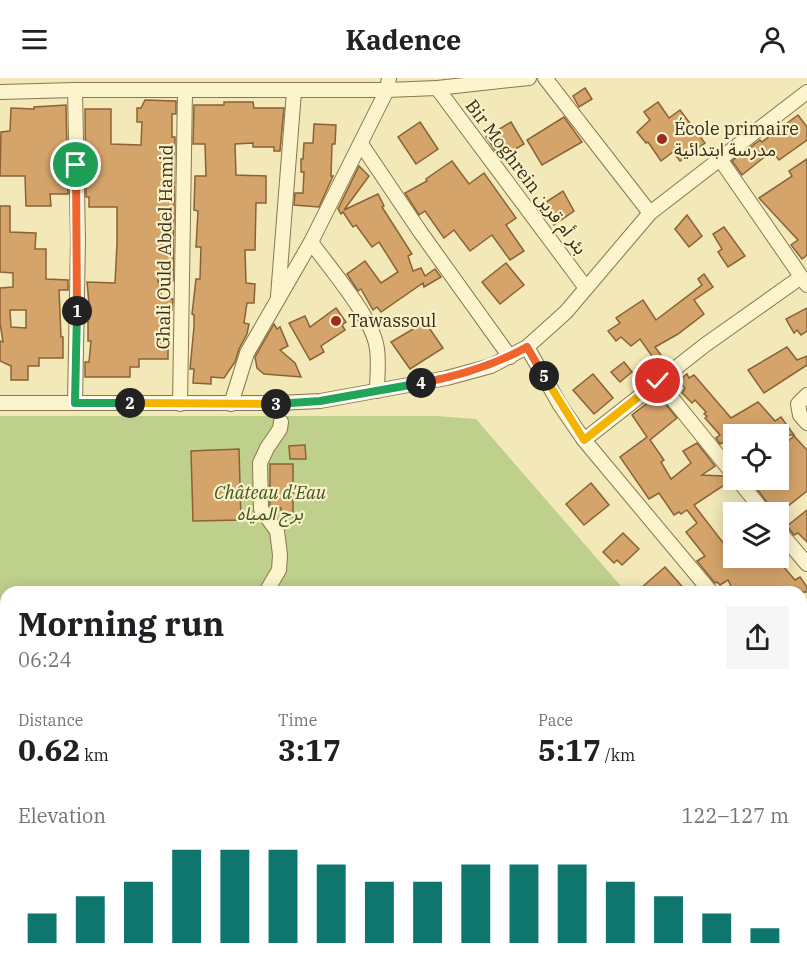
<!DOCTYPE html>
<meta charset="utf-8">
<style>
body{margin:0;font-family:"IBM Plex Serif","Noto Sans Arabic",serif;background:#f6f6f6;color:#202124;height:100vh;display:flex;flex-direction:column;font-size:22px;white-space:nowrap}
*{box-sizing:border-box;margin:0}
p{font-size:20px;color:#757577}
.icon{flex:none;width:33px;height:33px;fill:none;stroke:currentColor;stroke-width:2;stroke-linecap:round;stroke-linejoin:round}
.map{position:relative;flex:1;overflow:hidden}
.sheet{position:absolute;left:0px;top:508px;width:807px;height:386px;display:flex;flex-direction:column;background:#fff;border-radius:18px 18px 0 0;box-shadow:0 3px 15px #0003}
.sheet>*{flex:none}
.controls{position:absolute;left:723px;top:346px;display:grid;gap:12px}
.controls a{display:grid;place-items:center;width:66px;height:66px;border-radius:0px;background:#fff;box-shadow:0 3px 15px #0003;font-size:30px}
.pin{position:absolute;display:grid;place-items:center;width:51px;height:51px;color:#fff;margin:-26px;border:3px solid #fff;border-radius:50%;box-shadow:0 2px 6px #0007}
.km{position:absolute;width:30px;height:30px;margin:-15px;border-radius:50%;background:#222;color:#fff;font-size:16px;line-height:30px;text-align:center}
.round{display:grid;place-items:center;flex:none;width:63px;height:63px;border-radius:0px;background:#f6f6f6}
.summary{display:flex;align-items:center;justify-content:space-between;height:102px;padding:0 18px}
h1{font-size:33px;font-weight:700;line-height:45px}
.stats{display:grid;grid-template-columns:repeat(3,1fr);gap:9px;height:102px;padding:6px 18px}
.stats div{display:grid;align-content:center}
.stats b{font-size:30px;font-weight:700}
.stats small{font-size:16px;font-weight:400}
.stats p{font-size:16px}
.chart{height:168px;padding:12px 18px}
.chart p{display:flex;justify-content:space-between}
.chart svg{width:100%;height:108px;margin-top:6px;stroke:#0f766e;stroke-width:6}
header{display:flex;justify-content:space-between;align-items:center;height:78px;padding:0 18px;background:#fff;font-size:27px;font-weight:700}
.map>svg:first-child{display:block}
</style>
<header><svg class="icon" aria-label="menu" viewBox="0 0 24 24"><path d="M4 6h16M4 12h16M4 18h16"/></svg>Kadence<svg class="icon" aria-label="person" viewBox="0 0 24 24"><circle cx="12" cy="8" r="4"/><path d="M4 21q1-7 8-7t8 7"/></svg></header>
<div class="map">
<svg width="807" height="893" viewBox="0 0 807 893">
<rect width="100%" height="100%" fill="#f2e8b8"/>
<!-- green -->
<g fill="#bfd08c">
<polygon points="0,338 435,338 476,341 626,514 6,514 6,643 4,643 0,690"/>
<polygon points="0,731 6,731 6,888 334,888 332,893 0,893"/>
</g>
<!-- building -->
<g fill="#d4a46a" stroke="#8a6236" stroke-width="1.5" fill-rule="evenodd">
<polygon points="585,10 592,21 579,29 573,18"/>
<polygon points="145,22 176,23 176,36 172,36 172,59 175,59 173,203 158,202 162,221 173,221 172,232 168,232 168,281 139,281 139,289 130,289 130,299 85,299 85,284 89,284 91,263 88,263 88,237 90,237 87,204 115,205 117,166 117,129 89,129 89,119 86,119 85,31 111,31 111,66 141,67 142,44 137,44 137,30 141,30"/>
<polygon points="224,24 253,24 254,30 284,30 280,73 274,73 274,69 253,69 253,65 235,66 236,97 266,98 266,125 256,125 255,172 245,172 246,205 255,206 254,225 247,225 244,245 249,246 247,256 239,271 235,284 224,300 211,299 211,306 193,305 194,291 190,291 194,249 194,237 192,236 196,201 200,201 201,169 196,169 198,133 194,132 195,98 206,98 205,66 193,66 194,27 224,27"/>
<polygon points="658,24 669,40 680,32 705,65 680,83 673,74 661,83 648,64 646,65 637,54 650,42 644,34"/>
<polygon points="66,27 68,116 50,116 51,128 26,128 25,98 0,98 1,54 10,53 11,30 34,31 34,29"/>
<polygon points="798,37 807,49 807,62 779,82 772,73 742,97 732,83 760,62 762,64"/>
<polygon points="564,39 582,64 542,87 527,62"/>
<polygon points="420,44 438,71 416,86 398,59"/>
<polygon points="511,44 524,66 500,80 486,59"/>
<polygon points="314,46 336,47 335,66 332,66 331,98 333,98 319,129 294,127 295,115 303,115 304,94 301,94 301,81 303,81 304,65 313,65"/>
<polygon points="807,81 807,177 802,181 791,167 798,162 759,120 792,98 789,93"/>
<polygon points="452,83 469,106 484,95 516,140 506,147 524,173 510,182 492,157 470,173 454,152 444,160 425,133 419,137 405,115 427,103 426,101"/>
<polygon points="359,88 369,98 344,132 378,116 384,128 382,129 412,176 408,178 413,193 421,190 425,198 435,191 441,199 424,209 423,205 381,234 377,229 373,232 361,211 358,213 347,196 365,183 381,205 398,194 379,164 372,169 356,147 353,149 343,134 341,136 338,131"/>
<polygon points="563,113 574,133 554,147 540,128"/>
<path d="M0 128H10V154L36 155 35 171H46V201L68 202V212H59L61 259H63V280H39V288H28V302H11V288L0 283V263L3 264 0 245V210L13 209V195L0 194ZM10 232H26V250L11 249Z"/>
<polygon points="687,137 702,158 689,169 675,151"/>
<polygon points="724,149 745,178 728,189 718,174 722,171 713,156"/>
<polygon points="506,185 524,207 500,226 482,204"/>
<polygon points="704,196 713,209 694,222 704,236 678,256 655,269 661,277 654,281 640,261 631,268 621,259 616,263 608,253 620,245 616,240 643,222 656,242 702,207 698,201"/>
<polygon points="336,230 346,244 342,247 345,252 321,268 324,274 310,282 289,245 305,238 310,249"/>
<polygon points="807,230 807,253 801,257 797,252 794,255 786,241"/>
<polygon points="425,244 443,270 410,291 391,264"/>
<polygon points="274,246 277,251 280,249 288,268 280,272 295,285 301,299 264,296 257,290 255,279"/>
<polygon points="787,269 797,282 807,278 807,287 764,315 748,292"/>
<polygon points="624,284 632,294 620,304 611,294"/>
<polygon points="593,296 613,320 594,336 573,312"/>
<polygon points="687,296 689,300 694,297 731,340 758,324 775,343 781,339 794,357 734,357 734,380 724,364 720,366 716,360 720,357 705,340 707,338 704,336 706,334 695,322 692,325 682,315 685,310 678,303"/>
<polygon points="658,317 677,340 650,362 664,382 661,384 671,401 691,385 683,373 697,365 715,388 702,397 723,398 729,404 694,427 724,466 734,460 734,480 776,480 795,502 800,499 807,509 807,514 734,514 728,502 720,507 717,504 715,505 697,483 705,478 686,454 697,445 687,432 681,436 679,434 674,437 659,415 649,421 620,379 647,359 632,337"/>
<polygon points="794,358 807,372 807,413 778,436 775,435 754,407 759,402 778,402 778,372"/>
<polygon points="305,367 306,381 290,381 289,368"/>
<polygon points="239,371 241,442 193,443 191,373"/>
<polygon points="270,386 293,386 293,439 281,439 281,430 270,428"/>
<polygon points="591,405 609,427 584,447 566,426"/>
<polygon points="807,432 807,464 798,455 794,457 787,448"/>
<polygon points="623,455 639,471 622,487 617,482 614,485 603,474"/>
<polygon points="665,489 687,514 644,514 641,510"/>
</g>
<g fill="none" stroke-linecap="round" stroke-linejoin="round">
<!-- minor casing -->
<g stroke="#897752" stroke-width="16">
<g id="minor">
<polyline points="545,0 650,135"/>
<polyline points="437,10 586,210"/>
<polyline points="75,12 78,162 75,325"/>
<polyline points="0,14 75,12 387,12 437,10 529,0"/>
<polyline points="361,66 421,155 510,279"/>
<polyline points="720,81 807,207"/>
<path d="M311 164C330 191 373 239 377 271 379 285 377 300 377 313"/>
<polyline points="278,218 294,14"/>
<polyline points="527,269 560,327 584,362 711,514"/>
<polyline points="658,303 734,397"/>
<polyline points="807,317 798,326 800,337 807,345"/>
<polyline points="0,325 278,325 320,323 447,300 491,288 527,269 566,234 650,135 807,14"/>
<polyline points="180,326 185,12"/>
<polyline points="231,326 247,275 311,164 387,12 389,0"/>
<polyline points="584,362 705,267 801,199"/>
<polyline points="738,402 765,435"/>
<polyline points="778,452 807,486"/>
<polyline points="266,514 279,492 280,477 277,453 261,431 260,385 267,370 280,351 281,344"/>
<polyline points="801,564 807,559"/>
<polyline points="801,679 807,677"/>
<polyline points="0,741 6,741"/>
<polyline points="801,876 807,874"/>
<polyline points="401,888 411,893"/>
<polyline points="569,888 574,893"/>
<polyline points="674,888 677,893"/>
<polyline points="163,893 164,888"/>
<polyline points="754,893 768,888"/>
</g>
</g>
<!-- minor -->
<use href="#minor" stroke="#fcf4cc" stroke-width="14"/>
</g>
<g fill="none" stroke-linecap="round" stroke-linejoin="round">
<!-- split-1 casing -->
<g stroke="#fff" stroke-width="12">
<polyline id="split-1" points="76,87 77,233"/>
</g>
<!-- split-2 casing -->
<g stroke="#fff" stroke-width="12">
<polyline id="split-2" points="77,233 75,325 130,325"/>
</g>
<!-- split-3 casing -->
<g stroke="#fff" stroke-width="12">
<polyline id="split-3" points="130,325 276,326"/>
</g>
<!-- split-4 casing -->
<g stroke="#fff" stroke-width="12">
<polyline id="split-4" points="276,326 320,323 421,305"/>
</g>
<!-- split-5 casing -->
<g stroke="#fff" stroke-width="12">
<path id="split-5" d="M421 305C459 298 493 288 527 269L544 298"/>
</g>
<!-- split-6 casing -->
<g stroke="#fff" stroke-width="12">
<polyline id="split-6" points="544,298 584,362 658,303"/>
</g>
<!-- split-1 -->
<use href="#split-1" stroke="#f0652b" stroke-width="8"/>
<!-- split-2 -->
<use href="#split-2" stroke="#22a559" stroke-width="8"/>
<!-- split-3 -->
<use href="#split-3" stroke="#f5b400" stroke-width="8"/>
<!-- split-4 -->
<use href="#split-4" stroke="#22a559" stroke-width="8"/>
<!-- split-5 -->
<use href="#split-5" stroke="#f0652b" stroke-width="8"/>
<!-- split-6 -->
<use href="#split-6" stroke="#f5b400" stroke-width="8"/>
</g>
<!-- markers -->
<g fill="#9d2d1d" stroke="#f9f1c8" stroke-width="2">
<circle cx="662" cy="61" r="6"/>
<circle cx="336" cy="243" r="6"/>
</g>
<g text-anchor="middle" stroke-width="4.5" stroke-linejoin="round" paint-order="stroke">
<!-- poi labels -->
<g font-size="18" fill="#362b19" stroke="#f9f1c8" text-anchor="start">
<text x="674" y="57">École primaire<tspan x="674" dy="21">مدرسة ابتدائية</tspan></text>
<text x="348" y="249">Tawassoul</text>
</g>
<!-- street labels -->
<g font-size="18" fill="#362b19" stroke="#f9f1c8">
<text transform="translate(526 99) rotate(53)" y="6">Bir Moghrein بئر أم قرين</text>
<text transform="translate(165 169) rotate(-89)" y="6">Ghali Ould Abdel Hamid</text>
</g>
<!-- park labels -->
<g font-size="18" font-style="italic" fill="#3f551d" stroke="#f9f1c8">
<text x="270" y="421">Château d'Eau<tspan x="270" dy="21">برج المياه</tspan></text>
</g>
</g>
</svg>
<div class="controls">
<a><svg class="icon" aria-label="locate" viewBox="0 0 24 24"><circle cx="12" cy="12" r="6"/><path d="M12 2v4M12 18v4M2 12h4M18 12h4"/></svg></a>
<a><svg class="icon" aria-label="layers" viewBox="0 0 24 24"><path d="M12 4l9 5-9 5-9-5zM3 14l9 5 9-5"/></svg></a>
</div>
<div class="pin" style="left:76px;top:87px;background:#1e9e55"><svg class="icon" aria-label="arrive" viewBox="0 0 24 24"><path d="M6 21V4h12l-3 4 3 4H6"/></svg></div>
<div class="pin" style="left:658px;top:303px;background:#d93025"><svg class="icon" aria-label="check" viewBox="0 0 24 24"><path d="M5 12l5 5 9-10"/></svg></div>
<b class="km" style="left:77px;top:233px">1</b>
<b class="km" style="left:130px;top:325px">2</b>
<b class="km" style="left:276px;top:326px">3</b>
<b class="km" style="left:421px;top:305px">4</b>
<b class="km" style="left:544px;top:298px">5</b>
<section class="sheet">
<div class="summary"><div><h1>Morning run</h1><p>06:24</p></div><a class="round"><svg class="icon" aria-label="share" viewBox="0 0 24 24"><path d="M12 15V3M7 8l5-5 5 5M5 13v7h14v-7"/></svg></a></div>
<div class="stats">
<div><p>Distance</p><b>0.62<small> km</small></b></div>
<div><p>Time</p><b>3:17</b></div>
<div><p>Pace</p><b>5:17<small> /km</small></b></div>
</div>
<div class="chart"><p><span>Elevation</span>122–127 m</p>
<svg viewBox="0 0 160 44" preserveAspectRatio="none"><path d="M5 44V32M15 44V25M25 44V19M35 44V6M45 44V6M55 44V6M65 44V12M75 44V19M85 44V19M95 44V12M105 44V12M115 44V12M125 44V19M135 44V25M145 44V32M155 44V38"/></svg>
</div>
</section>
</div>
